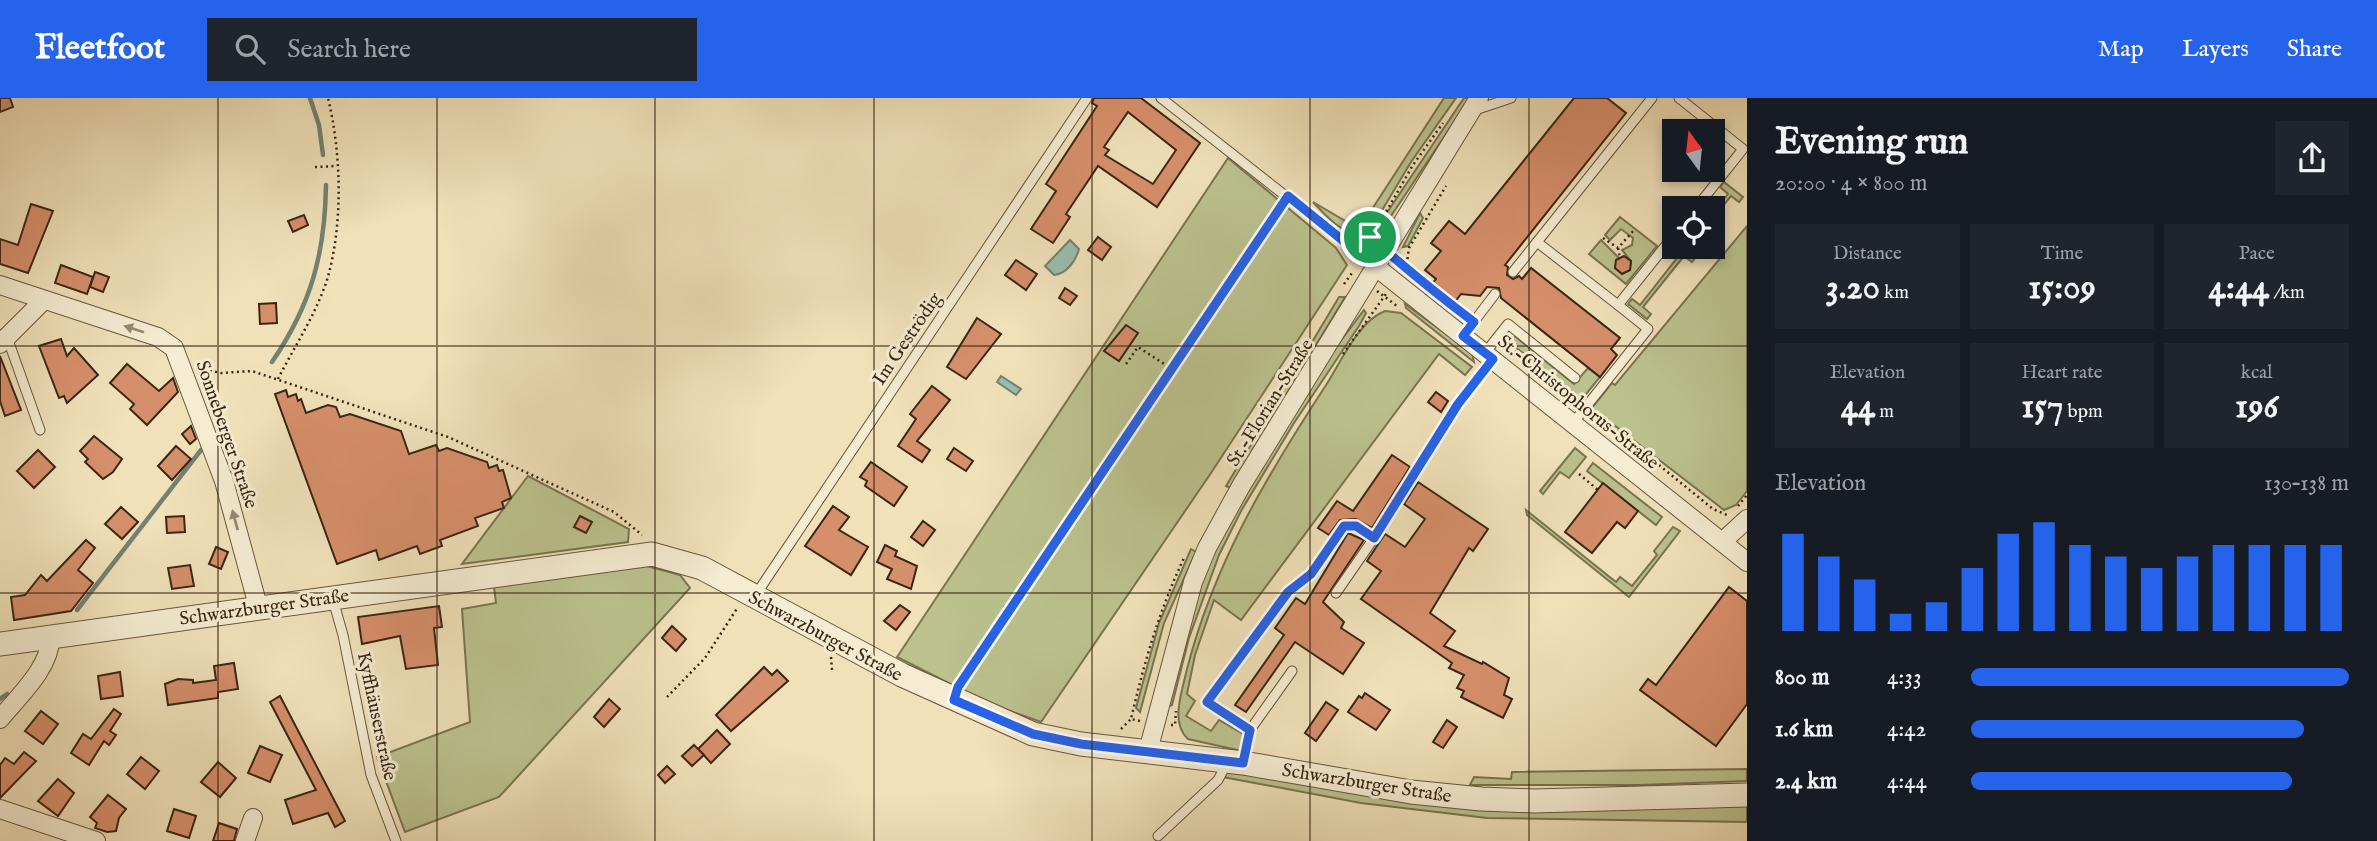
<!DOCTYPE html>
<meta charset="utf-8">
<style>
body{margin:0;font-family:"IM FELL English",serif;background:#20242c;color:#f1f3f6;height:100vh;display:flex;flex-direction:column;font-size:26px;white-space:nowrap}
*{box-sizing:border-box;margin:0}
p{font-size:23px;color:#9ea1a6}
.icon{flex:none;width:38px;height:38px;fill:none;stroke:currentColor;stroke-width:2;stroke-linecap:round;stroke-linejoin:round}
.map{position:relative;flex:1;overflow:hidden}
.details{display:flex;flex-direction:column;background:#171b24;width:630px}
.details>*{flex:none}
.needle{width:46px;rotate:345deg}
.buttons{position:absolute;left:1662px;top:21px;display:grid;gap:14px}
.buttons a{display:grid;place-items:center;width:63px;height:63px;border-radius:0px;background:#171b24;box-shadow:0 4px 10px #0003;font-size:35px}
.pin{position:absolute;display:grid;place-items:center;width:60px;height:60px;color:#fff;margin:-30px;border:4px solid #fff;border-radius:50%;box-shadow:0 2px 7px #0007}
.round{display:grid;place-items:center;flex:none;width:74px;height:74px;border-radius:0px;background:#20242c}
.headline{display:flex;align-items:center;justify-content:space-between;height:119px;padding:0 28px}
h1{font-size:38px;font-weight:700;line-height:52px}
.stats{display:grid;grid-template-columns:repeat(3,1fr);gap:10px;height:119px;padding:7px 28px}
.stats div{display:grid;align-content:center;border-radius:0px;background:#20242c;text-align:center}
.stats b{font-size:35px;font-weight:700}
.stats small{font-size:19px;font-weight:400}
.stats p{font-size:19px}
.chart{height:196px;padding:14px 28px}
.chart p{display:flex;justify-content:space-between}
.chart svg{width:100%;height:126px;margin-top:7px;stroke:#2563eb;stroke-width:6}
ul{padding:0 28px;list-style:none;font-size:23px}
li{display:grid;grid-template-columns:112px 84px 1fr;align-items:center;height:52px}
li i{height:18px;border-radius:9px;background:#2563eb}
header{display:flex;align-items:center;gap:42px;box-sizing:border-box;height:98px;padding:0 35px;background:#2563eb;color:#fff}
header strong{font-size:33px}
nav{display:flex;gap:38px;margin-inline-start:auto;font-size:24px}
.search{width:490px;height:63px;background:#20242c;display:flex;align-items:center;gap:18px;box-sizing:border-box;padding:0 24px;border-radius:0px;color:#9ea1a6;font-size:26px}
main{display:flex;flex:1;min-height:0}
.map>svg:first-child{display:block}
</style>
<header>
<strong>Fleetfoot</strong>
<div class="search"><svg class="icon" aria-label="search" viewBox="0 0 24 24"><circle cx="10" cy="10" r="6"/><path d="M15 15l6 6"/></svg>Search here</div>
<nav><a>Map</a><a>Layers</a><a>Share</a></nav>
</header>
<main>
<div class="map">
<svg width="1747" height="743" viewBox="0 0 1747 743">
<rect width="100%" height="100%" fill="#f0e1b9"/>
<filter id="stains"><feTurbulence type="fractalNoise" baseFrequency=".00286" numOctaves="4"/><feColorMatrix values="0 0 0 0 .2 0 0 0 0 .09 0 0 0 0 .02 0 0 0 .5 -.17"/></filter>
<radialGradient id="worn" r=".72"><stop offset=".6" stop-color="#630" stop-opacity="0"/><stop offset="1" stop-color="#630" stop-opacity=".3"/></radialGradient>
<!-- green -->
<g fill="#bbc28e" stroke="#7a7451" stroke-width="2">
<path d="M1444 0H1456L1411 64 1372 129 1360 137C1341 135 1326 118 1313 104L1354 128 1365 122Z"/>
<polygon points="1464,0 1470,0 1381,133 1378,128"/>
<polygon points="1228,60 1336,150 1347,167 1211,375 1041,624 988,605 897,559"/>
<polygon points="1724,84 1743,99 1739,104 1731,98 1713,120 1713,115 1728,96 1720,89"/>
<polygon points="1420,115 1423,120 1408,148 1403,149"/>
<polygon points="1620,119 1657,148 1626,186 1589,156 1601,142 1619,160 1615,170 1622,175 1630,172 1631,163 1622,152 1632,147 1633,140 1621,131 1610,142 1605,137"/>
<polygon points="1747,128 1747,393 1736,407 1724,412 1592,310 1612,285 1615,287"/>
<polygon points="1675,147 1691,149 1698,156 1692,164 1684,158 1643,209 1651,216 1647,221 1628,206 1632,201 1640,207 1681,155 1673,149"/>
<polygon points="1339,199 1345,199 1230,390 1226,388"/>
<polygon points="1405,206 1472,255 1474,264 1406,210"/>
<polygon points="1364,212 1366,215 1359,228 1294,325 1241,413 1219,457 1189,540 1172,607 1168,609 1197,495 1214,455 1236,410 1330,257"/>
<path d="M1385 213 1401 215 1472 269 1465 277 1439 256 1241 522 1214 502 1195 557 1187 596 1195 603 1186 618 1211 633 1219 622 1243 636 1245 642 1242 653 1188 641C1170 625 1182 594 1186 575 1213 467 1266 379 1326 287 1341 264 1358 223 1385 213Z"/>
<polygon points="1509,239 1516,239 1574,286 1588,270 1600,279 1582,301 1506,242"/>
<polygon points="1575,350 1586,359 1569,380 1560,374 1543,396 1540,393"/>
<polygon points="1593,365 1662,419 1656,427 1587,373"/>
<polygon points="528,378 629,431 628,444 462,466"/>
<polygon points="1526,412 1616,484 1620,479 1632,488 1657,457 1654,453 1673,429 1680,433 1629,499 1527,417"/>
<polygon points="1191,451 1196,454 1164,525 1140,614 1136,610 1159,525"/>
<polygon points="643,467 680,477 690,490 499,699 405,734 377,659 470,624 462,511 496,505 494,489"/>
<polygon points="1231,671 1372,695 1747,705 1747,724 1487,720 1361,705 1223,679"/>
<polygon points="1747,671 1747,683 1640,687 1470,687 1474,679 1511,681 1512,674"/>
</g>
<!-- water -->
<g fill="#9abeb0" stroke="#748172" stroke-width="2">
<path d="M1070 142 1079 151C1076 162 1067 176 1054 177L1045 168Z"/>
<polygon points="1001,278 1021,291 1016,297 997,284"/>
</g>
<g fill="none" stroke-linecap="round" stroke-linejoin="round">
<!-- stream -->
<g stroke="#748172" stroke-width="4.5">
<polyline points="310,0 319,27 323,57"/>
<path d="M272 264C311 207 325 156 326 87"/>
<polyline points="77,512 201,352"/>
<polyline points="0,601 7,596"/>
</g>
</g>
<!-- building -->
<g fill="#d68f6b" stroke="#3a2614" stroke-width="2" fill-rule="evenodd">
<polygon points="0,0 10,0 13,9 0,14"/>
<path d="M1094 0H1141L1200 45 1157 109 1098 68 1066 116 1070 119 1053 145 1031 131 1056 93 1046 86 1097 8 1092 5ZM1128 14 1176 52 1153 86 1105 57 1109 52 1104 49Z"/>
<polygon points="1574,0 1607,0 1626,15 1505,167 1508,169 1507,177 1513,181 1519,178 1522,181 1531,170 1620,240 1611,251 1617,257 1600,279 1501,200 1499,190 1487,189 1480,198 1461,196 1454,205 1431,187 1436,181 1425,172 1441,153 1431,145 1449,123 1465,136"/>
<polygon points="31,106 53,113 28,175 0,166 0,141 18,147"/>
<polygon points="304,117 308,127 293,134 288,123"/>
<polygon points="1098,139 1111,149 1102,162 1088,152"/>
<polygon points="1624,158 1631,163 1630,172 1622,176 1615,170 1616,162"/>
<polygon points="1016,162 1037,176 1026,192 1005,177"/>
<polygon points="61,167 93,179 87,196 55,185"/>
<polygon points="95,174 109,179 103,194 90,189"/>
<polygon points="1065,190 1077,198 1070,207 1059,200"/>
<polygon points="276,205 277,225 260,226 259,206"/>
<polygon points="977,220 1001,236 966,281 947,269"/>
<polygon points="1126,227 1138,235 1119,263 1104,253"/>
<polygon points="61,241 67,258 74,250 98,277 67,305 64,298 59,300 39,248"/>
<polygon points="0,258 21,312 5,318 0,303"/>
<polygon points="127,266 159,293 173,280 178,294 147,327 130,311 134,306 110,285"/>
<polygon points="932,288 950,302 917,343 930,352 922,364 898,348 916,321 910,316"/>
<polygon points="286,292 288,299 296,296 298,303 301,301 306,315 328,307 336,309 340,319 350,316 401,333 409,356 436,347 439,353 447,350 487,364 489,370 497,367 499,373 503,372 511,400 502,404 504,410 475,420 478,428 440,442 442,448 420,456 417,448 379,462 376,452 337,466 275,296"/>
<polygon points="1436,294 1448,303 1441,314 1428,304"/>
<polygon points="191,328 196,341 190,346 182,336"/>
<polygon points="94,338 122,361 113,374 103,381 85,364 88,361 80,353"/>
<polygon points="176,348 191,361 172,382 158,368"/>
<polygon points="954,350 973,363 966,373 947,361"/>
<polygon points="38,352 55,369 34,390 17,373"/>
<polygon points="1392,357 1410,369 1372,430 1356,421 1340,422 1329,437 1318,430 1337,403 1353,413"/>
<polygon points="871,364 907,389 894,408 865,388 867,383 860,379"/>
<polygon points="1418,384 1488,431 1473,453 1469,450 1430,515 1455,533 1444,548 1482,566 1483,564 1509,580 1504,597 1512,601 1503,620 1461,599 1464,593 1457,590 1464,577 1449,570 1452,565 1361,501 1381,473 1367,463 1385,436 1405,449 1425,421 1404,406"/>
<polygon points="1603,385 1638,413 1625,430 1617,424 1592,455 1565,434"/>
<polygon points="833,408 849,419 839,432 868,449 851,477 805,448"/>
<polygon points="121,409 138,424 122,441 105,426"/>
<polygon points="184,418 185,434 167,435 166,419"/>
<polygon points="580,418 592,424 586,435 574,429"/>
<polygon points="923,423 935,432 923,448 911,439"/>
<polygon points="1348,435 1364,442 1323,504 1344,524 1341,530 1364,545 1343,576 1295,544 1246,614 1235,607 1284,537 1275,530 1296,500 1305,506"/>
<polygon points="86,442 95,450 78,472 93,485 71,513 14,522 11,499 25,497 41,477 47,483"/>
<polygon points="885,447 897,453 895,458 917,468 911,491 887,481 892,471 877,464"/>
<polygon points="216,449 228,454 221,471 209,466"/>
<polygon points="190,467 194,488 172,491 168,470"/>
<polygon points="1729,489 1747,503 1747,606 1716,648 1640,592 1648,581 1656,587"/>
<polygon points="900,507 910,514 896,532 884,523"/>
<polygon points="439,508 442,529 434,530 438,567 406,571 400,538 362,546 358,519"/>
<polygon points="672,528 686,541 676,553 662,540"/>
<polygon points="234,565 238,591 218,594 218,600 168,607 165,586 178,581 193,582 193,585 216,582 214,568"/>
<polygon points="764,569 772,577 777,572 788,583 731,633 716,617"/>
<polygon points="120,574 123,598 101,601 98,578"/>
<polygon points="1365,595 1390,612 1376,632 1348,614 1359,598 1362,600"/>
<polygon points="280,598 345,723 335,729 328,715 293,726 285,702 316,692 270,604"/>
<polygon points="609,601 620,611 604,629 594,619"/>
<polygon points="1326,604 1338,612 1316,643 1305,635"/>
<polygon points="114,611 121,616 110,633 116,637 109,647 104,643 89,667 71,655 83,636 91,641"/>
<polygon points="41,613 58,626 43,646 25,633"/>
<polygon points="1447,622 1457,629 1443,650 1433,644"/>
<polygon points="717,632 730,646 711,665 698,651"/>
<polygon points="694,647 704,657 692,668 682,658"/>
<polygon points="260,648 282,657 270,684 248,675"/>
<polygon points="24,654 36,663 0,700 0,667 5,660 14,666"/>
<polygon points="141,659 159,673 145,691 127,676"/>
<polygon points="218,664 236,680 220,699 201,684"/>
<polygon points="667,668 675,676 665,685 658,677"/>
<polygon points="58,681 74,695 58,718 38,703"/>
<polygon points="108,697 126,711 119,720 116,733 107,734 95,730 97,725 90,719"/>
<polygon points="174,711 196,718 189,740 167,733"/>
<polygon points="219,725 237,731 234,743 213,743"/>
</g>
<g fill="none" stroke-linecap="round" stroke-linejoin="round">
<!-- service casing -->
<g stroke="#68553d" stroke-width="11">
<g id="service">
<polyline points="1161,0 1376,169"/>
<polyline points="1652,0 1537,144 1618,207 1675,136"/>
<polyline points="1679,0 1743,51 1696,110"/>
<polyline points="1475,12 1511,0"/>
<polyline points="1513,174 1537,144"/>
<polyline points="1463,238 1495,196"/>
<polyline points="7,239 40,332"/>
<polyline points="1485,255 1508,226 1575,280"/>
<polyline points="1573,325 1648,231 1618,207"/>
<polyline points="1374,440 1458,306 1493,261"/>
<polyline points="755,498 1087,0"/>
<polyline points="333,502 343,537 371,677 396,743"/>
<polyline points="1250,632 1292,573"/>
<polyline points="1244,663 1250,632 1207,603 1288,494 1311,476 1344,428 1356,428 1374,440 1336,495"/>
<polyline points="1158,738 1218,682 1227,665"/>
</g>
</g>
<!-- minor casing -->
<g stroke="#68553d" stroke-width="20">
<g id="minor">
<polyline points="1376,169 1747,464"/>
<polyline points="0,187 158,239 174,250 224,383 258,508"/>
<polyline points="0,246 43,203"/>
<polyline points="1722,444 1747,421"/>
<path d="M0 621C17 600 52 568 50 539"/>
<polyline points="1148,653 1193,484 1207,450 1241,388 1479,0"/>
<polyline points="0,711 96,743"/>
<polyline points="245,743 253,720"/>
</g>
</g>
<!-- tertiary casing -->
<g stroke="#68553d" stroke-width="25">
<polyline id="tertiary" points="0,546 652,456 702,470 902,577 1033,636 1081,646 1243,665 1411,694 1481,701 1535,703 1747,697"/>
</g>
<!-- path -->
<g stroke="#3a2614" stroke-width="2.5" stroke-dasharray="2 3.5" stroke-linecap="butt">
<polyline points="315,69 336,68"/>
<polyline points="1603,140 1618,150 1635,131"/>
<polyline points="1367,147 1413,67 1443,25"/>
<polyline points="1618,150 1620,160"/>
<polyline points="1399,163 1417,180"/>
<polyline points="1406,172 1409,150 1446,88"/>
<polyline points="1344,186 1352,175"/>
<polyline points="1377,193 1397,208"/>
<polyline points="1506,246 1579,302"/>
<polyline points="1343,256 1386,196"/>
<polyline points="1126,266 1138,249 1172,271"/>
<polyline points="199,270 221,275 252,273 448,339 614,414 642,437"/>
<path d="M278 281C295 247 319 212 329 175 343 121 341 54 328 0"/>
<polyline points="1595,315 1713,411 1727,417"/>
<polyline points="1579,376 1598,392"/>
<polyline points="1738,408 1747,397"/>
<polyline points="831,559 832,572"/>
<polyline points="963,583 1281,109"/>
<polyline points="667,599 705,560 738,509"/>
<path d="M1140 623 1131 621C1144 565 1159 513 1184 460"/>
<polyline points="1171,627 1175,627 1176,613"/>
<polyline points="1121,631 1131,621"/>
</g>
<!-- service -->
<use href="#service" stroke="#f5ecd2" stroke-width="9"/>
<!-- minor -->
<use href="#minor" stroke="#f5ecd2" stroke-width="18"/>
<!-- tertiary -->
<use href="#tertiary" stroke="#f5ecd2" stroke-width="23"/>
</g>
<!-- one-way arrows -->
<defs><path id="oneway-solid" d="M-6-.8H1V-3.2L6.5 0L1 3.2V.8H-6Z" transform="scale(1.75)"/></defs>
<g fill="#988973">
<use href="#oneway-solid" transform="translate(134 231) rotate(-162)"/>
<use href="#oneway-solid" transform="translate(235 422) rotate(-105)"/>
</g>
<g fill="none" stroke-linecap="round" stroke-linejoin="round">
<!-- route casing -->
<g stroke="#fff" stroke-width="14">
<path id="route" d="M1288 98 1362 158 1370 139C1404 169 1438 197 1474 224L1463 238 1493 261 1458 306 1374 440 1356 428H1344L1311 476 1288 494 1207 604 1250 632 1243 665 1081 646 1033 636 954 602 958 589Z"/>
</g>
<!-- route -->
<use href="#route" stroke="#2563eb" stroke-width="9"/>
</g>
<!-- grid -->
<path fill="none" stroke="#3a2614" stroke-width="2" stroke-opacity="0.55" d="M218 0V743M437 0V743M655 0V743M874 0V743M1092 0V743M1310 0V743M1529 0V743M0 248H1747M0 495H1747"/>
<g text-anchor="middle" stroke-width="6" stroke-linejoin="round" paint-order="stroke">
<!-- street labels -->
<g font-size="19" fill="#3a2614" stroke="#f5ecd2">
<text transform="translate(906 240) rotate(-56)" y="7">Im Geströdig</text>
<text transform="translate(1579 303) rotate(39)" y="7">St.-Christophorus-Straße</text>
<text transform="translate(1269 304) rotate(-58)" y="7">St.-Florian-Straße</text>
<text transform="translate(228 336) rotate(71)" y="7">Sonneberger Straße</text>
<text transform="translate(264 508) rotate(-8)" y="7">Schwarzburger Straße</text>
<text transform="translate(826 537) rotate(28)" y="7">Schwarzburger Straße</text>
<text transform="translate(378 618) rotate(78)" y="7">Kyffhäuserstraße</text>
<text transform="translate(1367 684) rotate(9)" y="7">Schwarzburger Straße</text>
</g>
</g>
<rect width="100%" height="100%" filter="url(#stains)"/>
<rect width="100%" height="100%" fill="url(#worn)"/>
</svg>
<div class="buttons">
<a><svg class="needle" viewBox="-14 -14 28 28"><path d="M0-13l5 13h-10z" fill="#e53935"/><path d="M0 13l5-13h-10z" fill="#9ea1a6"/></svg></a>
<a><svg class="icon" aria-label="locate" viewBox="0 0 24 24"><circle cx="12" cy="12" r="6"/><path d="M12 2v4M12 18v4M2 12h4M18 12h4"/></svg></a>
</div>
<div class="pin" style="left:1370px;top:139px;background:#1e9e55"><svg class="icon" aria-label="arrive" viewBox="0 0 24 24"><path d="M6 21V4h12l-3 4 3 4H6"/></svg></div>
</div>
<section class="details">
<div class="headline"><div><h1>Evening run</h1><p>20:00 · 4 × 800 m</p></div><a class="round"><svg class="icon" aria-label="share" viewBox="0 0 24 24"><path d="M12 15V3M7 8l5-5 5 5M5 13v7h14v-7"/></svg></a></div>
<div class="stats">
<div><p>Distance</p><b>3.20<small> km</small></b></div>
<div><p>Time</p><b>15:09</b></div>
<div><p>Pace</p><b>4:44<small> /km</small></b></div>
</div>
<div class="stats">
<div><p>Elevation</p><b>44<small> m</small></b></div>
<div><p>Heart rate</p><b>157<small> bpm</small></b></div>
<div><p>kcal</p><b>196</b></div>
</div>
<div class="chart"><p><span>Elevation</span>130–138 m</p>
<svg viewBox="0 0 160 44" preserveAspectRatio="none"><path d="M5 44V10M15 44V18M25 44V26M35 44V38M45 44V34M55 44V22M65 44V10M75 44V6M85 44V14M95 44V18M105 44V22M115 44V18M125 44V14M135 44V14M145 44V14M155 44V14"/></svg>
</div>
<ul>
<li><b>800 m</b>4:33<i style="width:100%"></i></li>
<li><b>1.6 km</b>4:42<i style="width:88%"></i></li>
<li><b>2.4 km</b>4:44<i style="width:85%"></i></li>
</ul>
</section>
</main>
